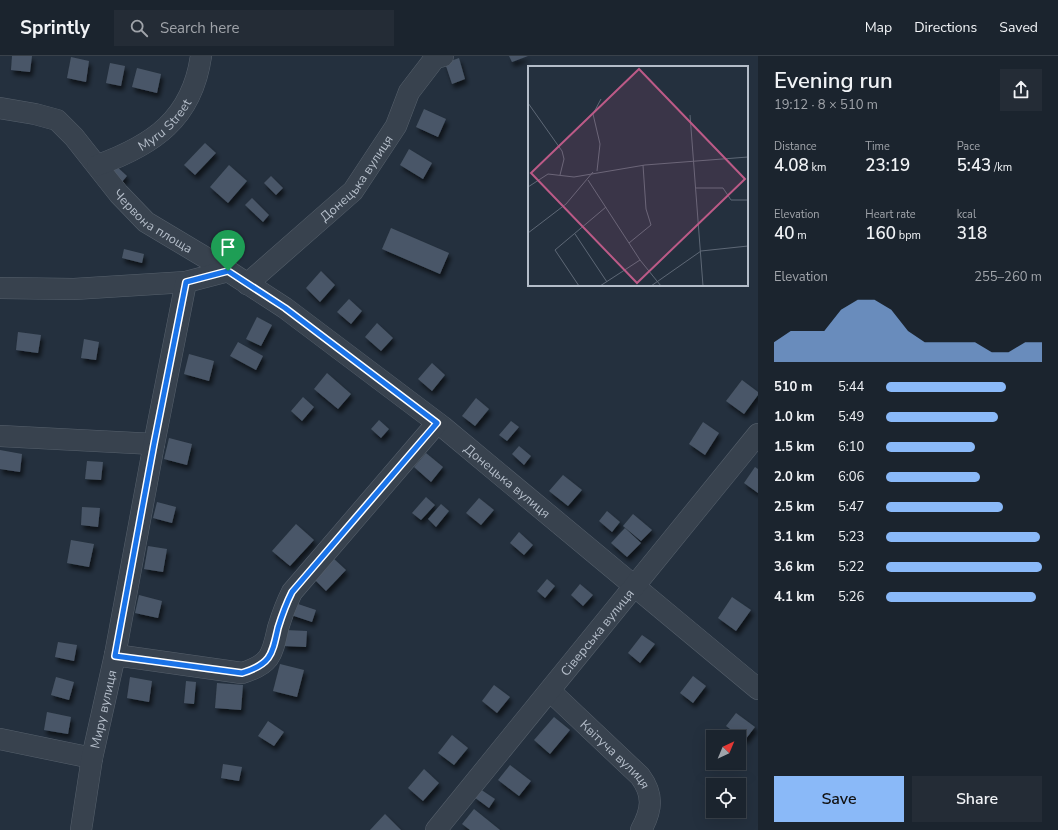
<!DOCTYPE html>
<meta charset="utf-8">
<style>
body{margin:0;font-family:"Nunito Sans",sans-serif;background:#242c36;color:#f1f3f6;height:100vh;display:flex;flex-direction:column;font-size:15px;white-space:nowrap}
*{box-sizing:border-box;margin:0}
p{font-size:13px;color:#a0a4aa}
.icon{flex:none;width:22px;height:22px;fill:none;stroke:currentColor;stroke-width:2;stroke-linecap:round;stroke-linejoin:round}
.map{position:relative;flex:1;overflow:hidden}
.panel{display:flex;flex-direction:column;background:#1b242e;width:300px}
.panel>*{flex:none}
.needle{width:26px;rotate:44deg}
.buttons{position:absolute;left:706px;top:674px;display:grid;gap:8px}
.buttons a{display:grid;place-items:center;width:40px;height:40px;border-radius:0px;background:#1b242e;box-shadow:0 4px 16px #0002,0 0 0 1px #39414a;font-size:20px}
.pin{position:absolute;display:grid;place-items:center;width:34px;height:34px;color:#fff;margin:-41px -17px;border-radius:50% 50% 50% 0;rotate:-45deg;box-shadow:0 0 4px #0007}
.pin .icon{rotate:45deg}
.round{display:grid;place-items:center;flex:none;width:42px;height:42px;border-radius:0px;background:#242c36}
.overview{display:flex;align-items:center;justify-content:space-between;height:68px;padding:0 16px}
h1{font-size:22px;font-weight:600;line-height:30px}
.stats{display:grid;grid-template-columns:repeat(3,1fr);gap:6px;height:68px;padding:4px 16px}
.stats div{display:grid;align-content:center}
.stats b{font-size:17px;font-weight:600}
.stats small{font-size:11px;font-weight:400}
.stats p{font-size:11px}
.chart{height:112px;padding:8px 16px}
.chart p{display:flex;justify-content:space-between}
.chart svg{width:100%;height:72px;margin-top:4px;fill:#8ab9f8;opacity:.7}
.cta{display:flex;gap:8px;margin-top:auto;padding:8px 16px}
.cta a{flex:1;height:46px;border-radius:0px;background:#8ab9f8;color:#111;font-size:16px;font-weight:600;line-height:46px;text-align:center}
.cta a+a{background:#242c36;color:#f1f3f6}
ul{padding:0 16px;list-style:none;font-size:13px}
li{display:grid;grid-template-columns:64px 48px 1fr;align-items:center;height:30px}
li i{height:10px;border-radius:5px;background:#8ab9f8}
header{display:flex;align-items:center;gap:24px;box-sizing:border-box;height:56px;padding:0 20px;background:#1b242e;border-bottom:1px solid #39414a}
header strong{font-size:19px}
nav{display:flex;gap:22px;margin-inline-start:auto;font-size:14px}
.search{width:280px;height:36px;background:#242c36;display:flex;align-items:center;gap:10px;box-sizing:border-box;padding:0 14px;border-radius:0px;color:#a0a4aa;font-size:15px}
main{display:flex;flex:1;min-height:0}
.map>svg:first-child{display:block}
</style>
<header>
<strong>Sprintly</strong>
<div class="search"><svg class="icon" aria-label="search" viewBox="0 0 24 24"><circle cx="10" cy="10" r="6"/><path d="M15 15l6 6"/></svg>Search here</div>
<nav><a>Map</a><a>Directions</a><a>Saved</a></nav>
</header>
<main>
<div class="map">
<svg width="758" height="774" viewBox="0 0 758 774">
<defs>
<filter id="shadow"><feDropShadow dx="2.5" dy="4.5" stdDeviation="2" flood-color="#0009"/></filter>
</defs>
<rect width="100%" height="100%" fill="#24303e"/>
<!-- building -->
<g fill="#4a5767" filter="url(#shadow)">
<polygon points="12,0 32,0 30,16 11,14"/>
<polygon points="509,0 528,0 512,6"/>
<polygon points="71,1 89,5 86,26 67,22"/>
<polygon points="459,2 465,23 452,28 445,7"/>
<polygon points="110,7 125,10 121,30 106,27"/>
<polygon points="137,12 161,18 157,37 132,31"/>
<polygon points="424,53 446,63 438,81 416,71"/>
<polygon points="205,87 216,97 195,119 184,109"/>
<polygon points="409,93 432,107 423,123 400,109"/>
<polygon points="115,109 127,120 121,127 109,116"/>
<polygon points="229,109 247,125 228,147 210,131"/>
<polygon points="271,120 283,132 276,139 264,127"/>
<polygon points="252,142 269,159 263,166 245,149"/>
<polygon points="391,172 449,197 440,218 382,193"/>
<polygon points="124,193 144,198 142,207 122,202"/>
<polygon points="321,215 335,229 320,246 306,232"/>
<polygon points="349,243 362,255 351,268 337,256"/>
<polygon points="257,261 272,269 261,290 246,283"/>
<polygon points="377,267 393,282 381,295 365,281"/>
<polygon points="18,276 41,279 38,297 16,294"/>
<polygon points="84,283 99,286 96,304 81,302"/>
<polygon points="238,286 263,300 256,314 230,300"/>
<polygon points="189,298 214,305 209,325 184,318"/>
<polygon points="432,307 445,319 432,335 418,323"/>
<polygon points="327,317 351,338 338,353 314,333"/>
<polygon points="742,324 758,336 758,339 744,358 726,345"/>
<polygon points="303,341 314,351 302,365 291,355"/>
<polygon points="476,342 489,353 475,370 462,360"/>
<polygon points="379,364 389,373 381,382 371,373"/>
<polygon points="511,365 519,371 507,385 499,379"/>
<polygon points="703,366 719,377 705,399 689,388"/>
<polygon points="169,382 192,388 187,409 164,403"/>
<polygon points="519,390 531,400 524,409 512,398"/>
<polygon points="0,394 22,398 20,416 0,413"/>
<polygon points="426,397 443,411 431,426 414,411"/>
<polygon points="87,405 103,406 101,424 85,423"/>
<polygon points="755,411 758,413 758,437 744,427"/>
<polygon points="563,419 582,434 568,450 549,435"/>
<polygon points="426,441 435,449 421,464 412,457"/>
<polygon points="479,442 494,454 481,469 466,457"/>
<polygon points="157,446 176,451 172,467 153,462"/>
<polygon points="441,448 449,455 436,471 428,463"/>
<polygon points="82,451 100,452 98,471 81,469"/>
<polygon points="607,455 620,466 612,476 599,465"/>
<polygon points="633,458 652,474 641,485 623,470"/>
<polygon points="296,468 314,484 290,510 272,495"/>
<polygon points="625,472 641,487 627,501 611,487"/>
<polygon points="519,476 533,489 524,499 510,487"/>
<polygon points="71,484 94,488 89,511 67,507"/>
<polygon points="148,490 167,493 163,516 144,513"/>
<polygon points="333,502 346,514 326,535 313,522"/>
<polygon points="547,523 555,530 545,542 537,535"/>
<polygon points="580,528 593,539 583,550 571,539"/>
<polygon points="139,539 162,545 158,562 135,557"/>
<polygon points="732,541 751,554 736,575 718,562"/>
<polygon points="292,546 316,554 312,566 288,558"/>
<polygon points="285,574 307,575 306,591 284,590"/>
<polygon points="642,579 655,588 640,607 628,597"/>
<polygon points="58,586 77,589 74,605 55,601"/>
<polygon points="280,608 304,614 297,641 273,635"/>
<polygon points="693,620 706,630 693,647 680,637"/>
<polygon points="56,621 74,626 69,644 51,639"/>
<polygon points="130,621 152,625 149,646 127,642"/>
<polygon points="186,625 196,626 194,648 184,647"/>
<polygon points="217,627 243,629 241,654 215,652"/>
<polygon points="494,629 510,641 497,657 482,645"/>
<polygon points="47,656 71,661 68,678 44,674"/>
<polygon points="736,657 755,671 745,684 726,670"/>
<polygon points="554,661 570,674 550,698 534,684"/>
<polygon points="268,665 284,676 274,690 258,680"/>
<polygon points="452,679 468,692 454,709 438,697"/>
<polygon points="223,708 242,711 239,725 221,722"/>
<polygon points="510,709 531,725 519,740 498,724"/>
<polygon points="424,713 439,727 423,745 408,732"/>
<polygon points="480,733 495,743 489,752 474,741"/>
<polygon points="474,753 500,774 470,774 462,768"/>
<polygon points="385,758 401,774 370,774"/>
</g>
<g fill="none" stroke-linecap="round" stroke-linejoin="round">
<!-- minor casing -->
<g stroke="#56606c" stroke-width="22">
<g id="minor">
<path id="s1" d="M0 52 35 58 57 64 74 81 119 138 146 166 228 215 285 252 443 371 758 633"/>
<path id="s2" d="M98 109C153 89 192 63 201 0"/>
<path id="s3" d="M247 228 353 135 396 70 409 36 435 2 443 0"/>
<polyline points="0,232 74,233 186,226 228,215"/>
<polyline points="0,380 154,388"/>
<path d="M115 599 242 617C271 608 272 599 278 572 282 559 286 548 292 536L437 367"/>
<path id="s4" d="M550 635 640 720C654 739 652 754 641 774"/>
<polyline points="0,683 92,702"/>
<path id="s5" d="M81 774 92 702 115 599 154 388 186 226"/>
<path id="s6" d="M436 774 758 378"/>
</g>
</g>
<!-- minor -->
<use href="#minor" stroke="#38424e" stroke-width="21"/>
</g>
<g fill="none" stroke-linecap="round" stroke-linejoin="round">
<!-- route casing -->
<g stroke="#fff" stroke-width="8">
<path id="route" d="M228 215 285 252 437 367 292 536C286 548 282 559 278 572 272 599 271 608 242 617L115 600 154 388 186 226Z"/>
</g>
<!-- route -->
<use href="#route" stroke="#1a73e8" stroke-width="5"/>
</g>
<g text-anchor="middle" stroke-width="3.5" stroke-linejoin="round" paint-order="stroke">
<!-- street labels -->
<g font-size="13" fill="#b4bdc9" stroke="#1d2733">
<text dy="5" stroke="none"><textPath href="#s2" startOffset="79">Myru Street</textPath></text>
<text dy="5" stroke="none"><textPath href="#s3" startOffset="153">Донецька вулиця</textPath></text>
<text dy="5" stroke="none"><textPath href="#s1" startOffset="199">Червона площа</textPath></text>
<text dy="5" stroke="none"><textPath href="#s1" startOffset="639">Донецька вулиця</textPath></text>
<text dy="5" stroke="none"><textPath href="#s6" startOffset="255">Сіверська вулиця</textPath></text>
<text dy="5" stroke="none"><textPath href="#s5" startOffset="123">Миру вулиця</textPath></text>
<text dy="5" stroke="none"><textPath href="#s4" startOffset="91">Квітуча вулиця</textPath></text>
</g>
</g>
<!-- overview -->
<g transform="translate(528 10)">
<rect width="220" height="220" fill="#24303e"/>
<path fill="none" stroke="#5e6876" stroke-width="1" d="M0 37 34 85 36 93 32 109M162 49 175 220M69 105 72 78 65 48 73 33M60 114 112 194 133 220M0 121 20 108 46 111 117 99 220 91M168 122H195L203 134H220M0 167 38 138 65 106M47 168 79 216M101 177 123 159 118 143 115 99M51 220 27 184 78 141M72 220 112 194M123 220 173 185 220 180"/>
<path fill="#bc5a87" fill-opacity="0.15" stroke="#bc5a87" stroke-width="2" d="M111 3 217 113 109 217 3 107Z"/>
<rect width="220" height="220" fill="none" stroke="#b4bdc9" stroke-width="2"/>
</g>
</svg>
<div class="buttons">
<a><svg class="needle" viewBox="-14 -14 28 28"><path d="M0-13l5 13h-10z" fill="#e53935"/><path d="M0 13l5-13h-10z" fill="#a0a4aa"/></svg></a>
<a><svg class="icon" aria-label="locate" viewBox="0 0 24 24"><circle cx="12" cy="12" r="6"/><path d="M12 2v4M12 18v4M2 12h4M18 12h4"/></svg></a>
</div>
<div class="pin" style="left:228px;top:215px;background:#1e9e55"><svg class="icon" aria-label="arrive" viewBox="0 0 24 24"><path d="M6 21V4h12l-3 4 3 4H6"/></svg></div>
</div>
<section class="panel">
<div class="overview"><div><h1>Evening run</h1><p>19:12 · 8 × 510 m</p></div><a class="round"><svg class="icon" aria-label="share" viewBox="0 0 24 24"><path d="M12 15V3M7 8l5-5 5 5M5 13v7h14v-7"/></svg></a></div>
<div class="stats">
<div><p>Distance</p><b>4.08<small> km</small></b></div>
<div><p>Time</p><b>23:19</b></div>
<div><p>Pace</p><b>5:43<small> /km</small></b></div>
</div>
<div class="stats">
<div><p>Elevation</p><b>40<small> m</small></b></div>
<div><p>Heart rate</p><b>160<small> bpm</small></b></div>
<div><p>kcal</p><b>318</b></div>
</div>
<div class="chart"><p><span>Elevation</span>255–260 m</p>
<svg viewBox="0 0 160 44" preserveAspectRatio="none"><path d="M0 44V32L10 25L20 25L30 25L40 12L50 6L60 6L70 12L80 25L90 32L100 32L110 32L120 32L130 38L140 38L150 32L160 32V44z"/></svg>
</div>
<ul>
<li><b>510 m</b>5:44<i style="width:77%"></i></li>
<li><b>1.0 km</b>5:49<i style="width:72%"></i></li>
<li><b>1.5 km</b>6:10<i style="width:57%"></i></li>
<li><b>2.0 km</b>6:06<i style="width:60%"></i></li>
<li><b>2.5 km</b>5:47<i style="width:75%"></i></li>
<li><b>3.1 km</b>5:23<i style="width:99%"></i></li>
<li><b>3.6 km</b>5:22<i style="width:100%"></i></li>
<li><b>4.1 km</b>5:26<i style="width:96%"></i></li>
</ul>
<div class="cta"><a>Save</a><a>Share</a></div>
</section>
</main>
